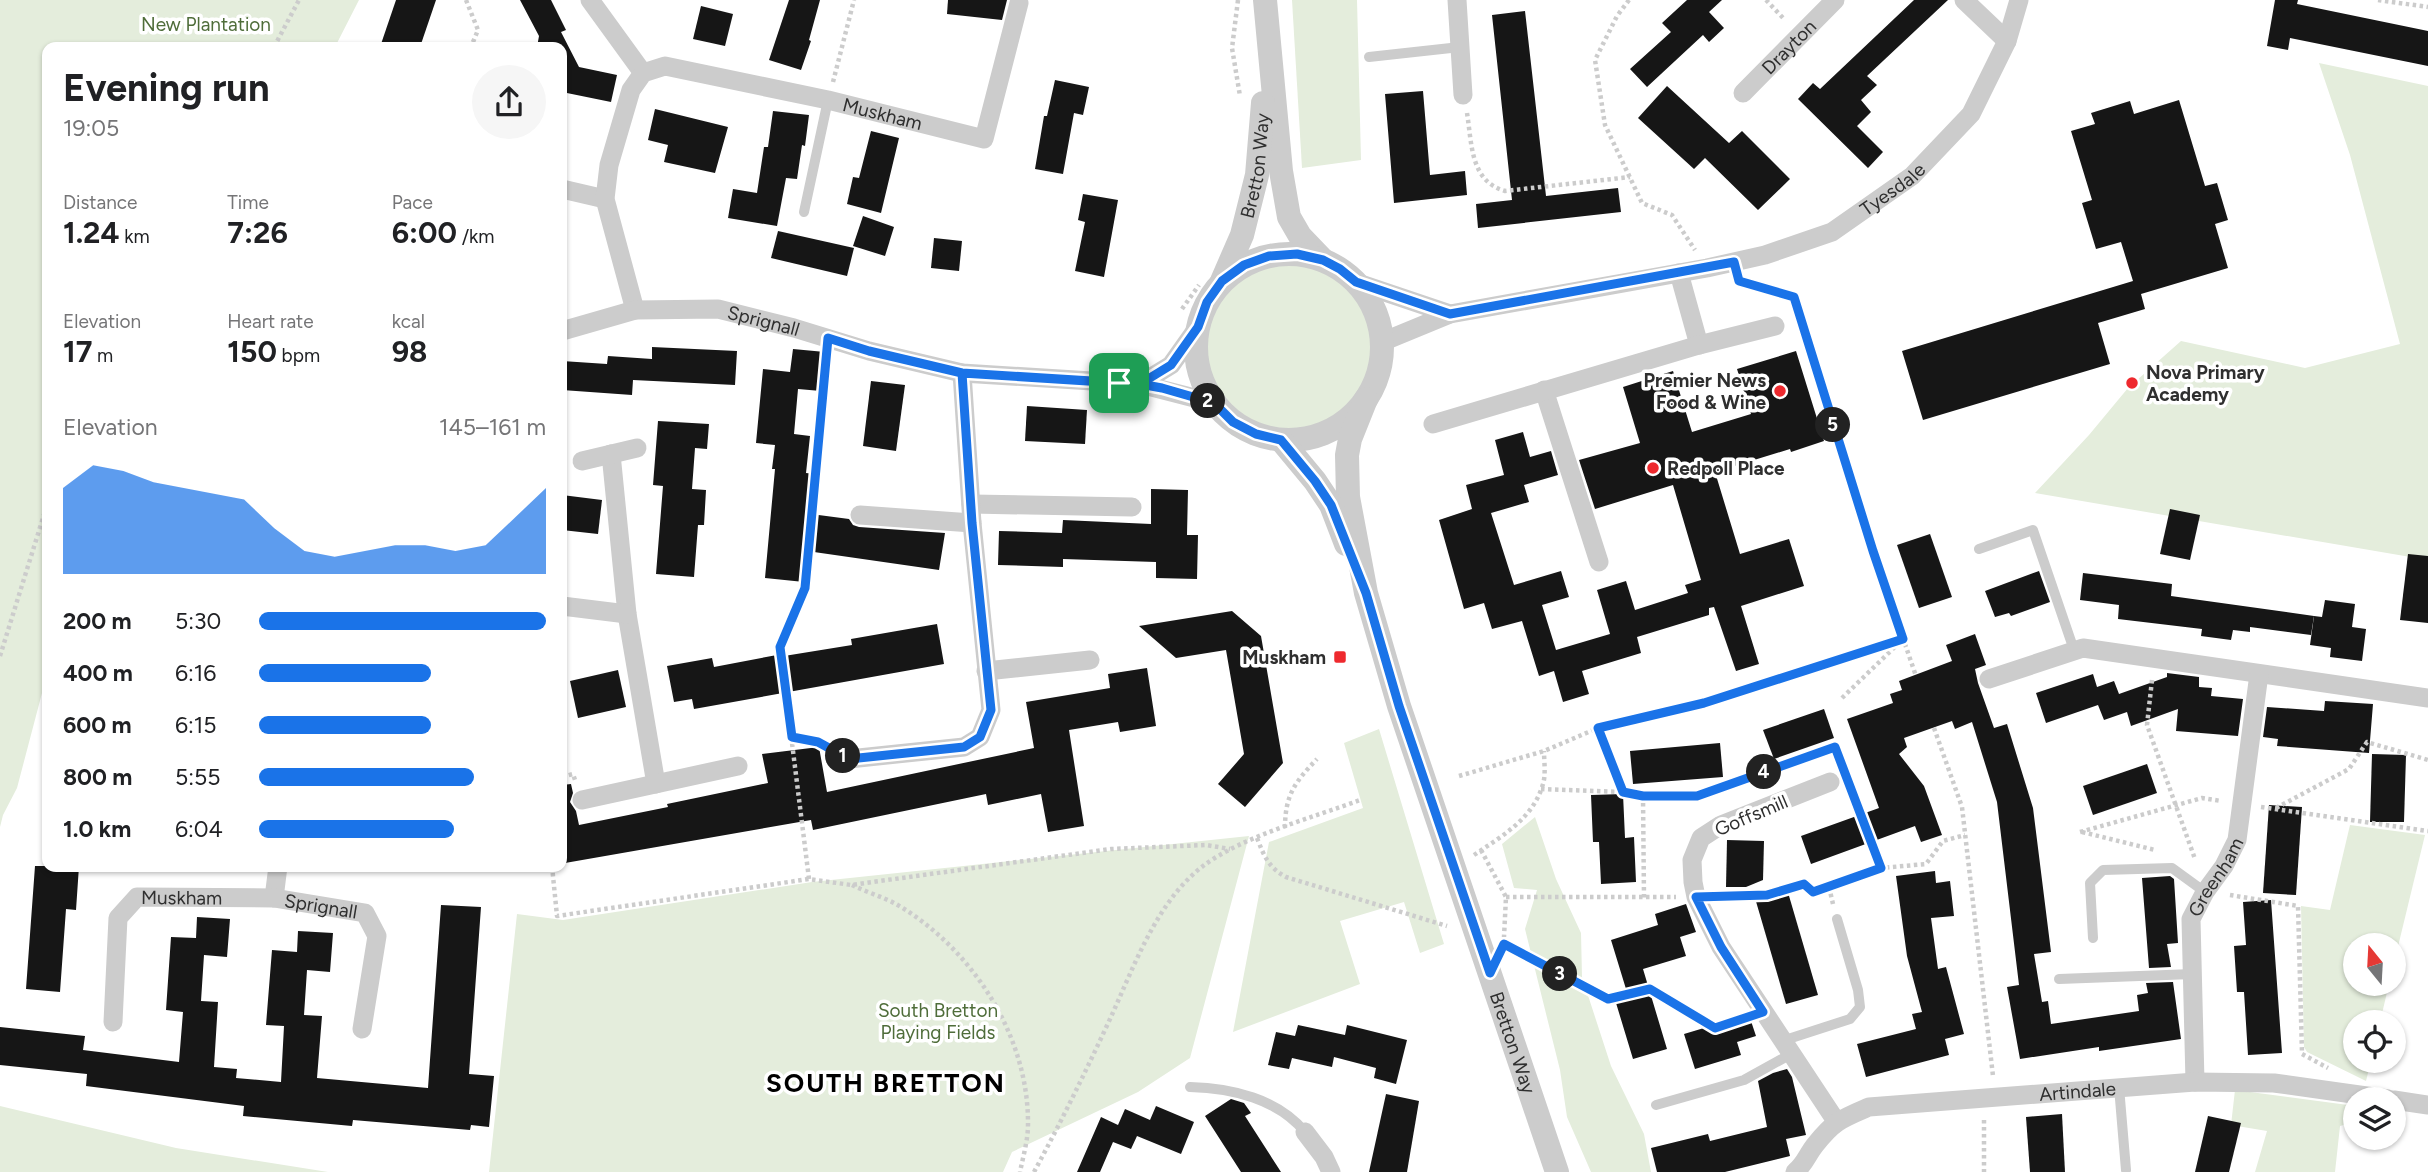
<!DOCTYPE html>
<meta charset="utf-8">
<style>
body{margin:0;font-family:Figtree,sans-serif;background:#f6f6f6;color:#202124;height:100vh;display:flex;flex-direction:column;font-size:26px;white-space:nowrap}
*{box-sizing:border-box;margin:0}
p{font-size:23px;color:#757577}
.icon{flex:none;width:38px;height:38px;fill:none;stroke:currentColor;stroke-width:2;stroke-linecap:round;stroke-linejoin:round}
.map{position:relative;flex:1;overflow:hidden}
.side{position:absolute;left:42px;top:42px;width:525px;height:830px;display:flex;flex-direction:column;background:#fff;border-radius:14px;box-shadow:0 2px 5px #0004}
.side>*{flex:none}
.needle{width:46px;rotate:342deg}
.controls{position:absolute;left:2343px;top:933px;display:grid;gap:14px}
.controls a{display:grid;place-items:center;width:63px;height:63px;border-radius:50%;background:#fff;box-shadow:0 2px 5px #0004;font-size:35px}
.pin{position:absolute;display:grid;place-items:center;width:60px;height:60px;color:#fff;margin:-30px;border-radius:14px;box-shadow:0 4px 10px #0006}
.km{position:absolute;width:35px;height:35px;margin:-18px;border-radius:50%;background:#222;color:#fff;font-size:19px;line-height:35px;text-align:center}
.round{display:grid;place-items:center;flex:none;width:74px;height:74px;border-radius:37px;background:#f6f6f6}
.headline{display:flex;align-items:center;justify-content:space-between;height:119px;padding:0 21px}
h1{font-size:38px;font-weight:700;line-height:52px}
.figures{display:grid;grid-template-columns:repeat(3,1fr);gap:10px;height:119px;padding:7px 21px}
.figures div{display:grid;align-content:center}
.figures b{font-size:30px;font-weight:700}
.figures small{font-size:19px;font-weight:400}
.figures p{font-size:19px}
.chart{height:196px;padding:14px 21px}
.chart p{display:flex;justify-content:space-between}
.chart svg{width:100%;height:126px;margin-top:7px;fill:#1a73e8;opacity:.7}
ul{padding:0 21px;list-style:none;font-size:23px}
li{display:grid;grid-template-columns:112px 84px 1fr;align-items:center;height:52px}
li i{height:18px;border-radius:9px;background:#1a73e8}
.map>svg:first-child{display:block}
</style>
<div class="map">
<svg width="2428" height="1172" viewBox="0 0 2428 1172">
<rect width="100%" height="100%" fill="#fff"/>
<!-- green -->
<g fill="#e4eddc">
<polygon points="0,0 359,0 335,47 47,47 47,674 17,788 3,815 0,827"/>
<polygon points="1292,0 1357,0 1361,160 1302,168"/>
<polygon points="2319,63 2428,86 2428,560 2035,493 2089,435 2128,388 2181,341 2305,368 2400,344 2350,155"/>
<circle cx="1289" cy="347" r="93"/>
<polygon points="1379,729 1444,944 1420,953 1404,902 1340,921 1360,984 1233,1032 1269,842 1363,808 1344,743"/>
<polygon points="1535,817 1556,879 1581,933 1582,977 1611,1066 1644,1134 1651,1172 1591,1172 1567,1117 1560,1070 1525,929 1537,890 1514,888 1502,844"/>
<polygon points="2350,825 2425,835 2394,963 2394,945 2356,945 2356,984 2389,984 2380,1022 2356,1022 2356,1060 2371,1061 2366,1081 2307,1052 2304,1047 2301,906 2330,910"/>
<polygon points="1249,836 1190,1058 1138,1092 1012,1152 1003,1172 489,1172 517,914 563,920 812,882"/>
<polygon points="2235,1090 2348,1105 2355,1110 2355,1122 2340,1126 2335,1172 2255,1172 2267,1131 2231,1125"/>
<polygon points="0,1106 176,1148 328,1172 0,1172"/>
</g>
<!-- building -->
<g fill="#161616">
<polygon points="396,0 436,0 420,47 380,47"/>
<polygon points="520,0 551,0 566,30 561,32 579,67 617,75 611,102 562,92 562,47 537,47 539,36"/>
<polygon points="789,0 820,0 809,40 811,41 801,70 769,60"/>
<polygon points="948,0 1007,0 1002,20 947,14"/>
<polygon points="1687,0 1722,0 1709,12 1724,28 1709,42 1703,35 1647,87 1630,69 1671,32 1662,23"/>
<polygon points="1914,0 1948,0 1867,76 1877,85 1861,100 1871,112 1857,126 1883,152 1868,168 1798,99 1813,83 1820,89"/>
<polygon points="2275,0 2298,0 2297,4 2428,31 2428,66 2290,38 2288,50 2267,46"/>
<polygon points="701,6 733,14 725,46 693,39"/>
<polygon points="1525,11 1546,196 1618,188 1621,212 1478,228 1476,204 1512,200 1492,15"/>
<polygon points="1055,80 1089,87 1083,115 1074,113 1063,174 1035,169 1044,116 1047,116"/>
<polygon points="1667,86 1729,143 1742,131 1790,179 1758,210 1705,158 1694,169 1638,118"/>
<polygon points="1423,91 1430,175 1465,171 1467,195 1394,203 1385,94"/>
<polygon points="2179,100 2205,186 2217,183 2228,220 2215,224 2228,268 2141,294 2145,309 2098,323 2110,364 1923,420 1902,351 2133,281 2121,242 2096,249 2082,203 2092,200 2071,131 2095,124 2091,113 2130,101 2134,114"/>
<polygon points="655,109 728,127 715,173 664,162 668,145 648,140"/>
<polygon points="773,111 809,115 805,146 802,145 797,179 786,178 777,226 728,218 733,189 757,193 764,147 768,147"/>
<polygon points="871,131 899,138 881,213 847,204 853,177 859,178"/>
<polygon points="1083,194 1118,200 1104,277 1075,271 1085,222 1078,220"/>
<polygon points="863,216 894,227 885,256 853,246"/>
<polygon points="778,231 854,248 847,276 771,258"/>
<polygon points="934,238 962,241 959,271 931,268"/>
<polygon points="652,347 737,351 735,385 633,380 632,395 562,390 562,361 607,364 608,356 652,359"/>
<polygon points="793,349 825,352 821,391 798,389 794,434 810,436 806,473 815,474 811,514 849,519 853,525 859,527 945,533 939,570 807,551 804,582 765,578 775,469 772,469 775,445 756,443 763,369 790,372"/>
<polygon points="1796,351 1824,441 1791,452 1790,449 1715,472 1740,554 1789,539 1804,586 1741,606 1759,664 1736,671 1714,607 1709,608 1709,615 1637,637 1641,653 1582,671 1589,694 1563,702 1554,671 1539,676 1522,621 1492,629 1484,603 1464,609 1439,520 1472,509 1466,485 1504,475 1495,440 1523,432 1530,457 1551,451 1558,475 1524,485 1529,502 1491,513 1514,585 1561,571 1569,597 1542,605 1556,650 1610,634 1597,590 1626,581 1635,610 1688,593 1685,585 1701,580 1673,485 1595,509 1579,460 1640,443 1623,387 1673,371 1692,432 1751,414 1737,369"/>
<polygon points="871,381 905,385 896,451 863,446"/>
<polygon points="1027,406 1087,410 1085,444 1025,441"/>
<polygon points="658,421 709,424 707,449 695,448 692,489 706,490 704,525 698,525 694,577 656,574 663,486 653,485"/>
<polygon points="1151,489 1188,490 1187,535 1198,535 1197,579 1156,578 1156,562 1063,559 1063,567 998,565 999,531 1062,533 1063,520 1151,524"/>
<polygon points="562,495 602,500 598,534 562,530"/>
<polygon points="2170,509 2200,515 2190,560 2160,554"/>
<polygon points="1930,534 1952,597 1919,608 1897,545"/>
<polygon points="2408,554 2428,556 2428,623 2400,620"/>
<polygon points="2039,571 2050,602 2011,616 2009,613 1995,617 1985,591"/>
<polygon points="2083,573 2172,584 2171,596 2314,616 2311,635 2250,627 2250,632 2233,630 2231,640 2201,636 2202,629 2118,619 2119,605 2080,600"/>
<polygon points="2325,600 2355,604 2352,627 2366,629 2362,661 2330,657 2331,648 2310,645 2314,616 2322,617"/>
<polygon points="1232,611 1261,636 1283,763 1245,807 1218,784 1244,754 1226,650 1176,658 1139,626"/>
<polygon points="937,624 944,664 694,709 692,699 674,702 667,666 712,658 714,667 777,655 778,657 852,645 851,639"/>
<polygon points="1975,634 1986,665 1975,669 1978,683 1994,728 2007,724 2033,808 2051,952 2034,954 2042,1002 2048,1001 2051,1024 2139,1011 2137,995 2148,993 2146,983 2173,982 2181,1039 2099,1051 2099,1047 2020,1059 2007,987 2019,985 1997,802 1972,722 1955,729 1952,721 1904,738 1907,747 1899,754 1924,786 1942,835 1921,842 1915,826 1811,864 1801,836 1879,808 1847,719 1893,703 1890,694 1902,690 1899,681 1952,661 1946,645"/>
<polygon points="1147,668 1156,726 1120,732 1118,722 1069,730 1084,826 1048,832 1041,794 988,805 986,794 813,830 811,820 565,863 562,849 562,785 571,784 573,793 570,802 576,811 579,825 668,807 667,804 768,783 762,754 819,747 827,792 1034,748 1026,702 1110,688 1108,674"/>
<polygon points="618,670 626,707 578,718 570,681"/>
<polygon points="2167,673 2199,677 2199,687 2212,688 2211,696 2243,699 2238,736 2176,731 2178,709 2131,726 2127,712 2104,720 2098,705 2046,723 2036,693 2093,674 2097,687 2114,681 2119,694 2167,677"/>
<polygon points="2325,701 2373,704 2369,753 2277,746 2278,739 2263,737 2267,707 2324,711"/>
<polygon points="1824,709 1834,738 1774,759 1763,730"/>
<polygon points="1720,743 1723,777 1633,784 1630,751"/>
<polygon points="2372,754 2406,755 2404,822 2370,822"/>
<polygon points="2147,764 2157,793 2093,815 2083,786"/>
<polygon points="1623,794 1625,838 1634,837 1636,882 1601,884 1599,842 1593,842 1591,795"/>
<polygon points="2269,805 2302,807 2296,895 2263,893"/>
<polygon points="1727,840 1764,841 1763,880 1746,887 1726,887"/>
<polygon points="35,866 79,866 76,910 66,909 60,992 26,989"/>
<polygon points="1935,871 1936,883 1950,881 1954,916 1931,918 1938,969 1946,967 1964,1034 1945,1039 1949,1055 1866,1077 1857,1044 1916,1029 1912,1014 1922,1012 1907,956 1896,876"/>
<polygon points="2170,876 2174,879 2178,943 2167,944 2171,967 2149,968 2142,878"/>
<polygon points="1787,889 1818,995 1786,1004 1755,898"/>
<polygon points="2271,900 2282,1053 2248,1055 2244,992 2237,992 2234,946 2246,945 2243,902"/>
<polygon points="1686,904 1696,932 1680,937 1686,956 1643,969 1667,1049 1633,1059 1613,993 1626,989 1611,940 1658,925 1655,914"/>
<polygon points="441,905 481,907 469,1074 494,1076 489,1127 471,1125 470,1130 353,1120 352,1126 243,1116 244,1106 86,1086 87,1074 0,1065 0,1027 85,1036 83,1050 179,1062 183,1012 166,1010 171,937 196,938 197,917 230,919 227,957 204,955 201,1001 218,1002 214,1067 237,1069 236,1078 281,1082 284,1026 266,1025 272,950 297,952 298,931 333,933 330,972 307,970 304,1015 322,1016 317,1078 428,1088"/>
<polygon points="1749,1015 1756,1036 1737,1042 1741,1055 1695,1069 1684,1034 1724,1022 1724,1024 1724,1022"/>
<polygon points="1298,1025 1345,1035 1347,1025 1407,1040 1396,1084 1374,1078 1376,1068 1334,1057 1332,1067 1292,1058 1289,1069 1268,1065 1276,1032 1295,1036"/>
<polygon points="1787,1069 1792,1077 1806,1135 1786,1139 1790,1156 1725,1172 1657,1172 1651,1148 1708,1134 1710,1141 1767,1127 1758,1081 1773,1073"/>
<polygon points="1386,1094 1419,1101 1407,1172 1369,1172"/>
<polygon points="1231,1099 1244,1103 1251,1113 1245,1116 1281,1172 1241,1172 1205,1116"/>
<polygon points="1156,1106 1194,1122 1181,1154 1137,1136 1131,1149 1113,1142 1100,1172 1077,1172 1101,1117 1118,1125 1125,1109 1150,1120"/>
<polygon points="2062,1114 2065,1172 2030,1172 2026,1117"/>
<polygon points="2208,1116 2241,1123 2229,1172 2195,1172"/>
</g>
<g fill="none" stroke-linecap="round" stroke-linejoin="round">
<!-- path -->
<g stroke="#ccc" stroke-width="4.5" stroke-dasharray="3.5 3.5" stroke-linecap="butt">
<polyline points="466,0 478,30 471,47"/>
<polyline points="1238,0 1232,48 1240,96"/>
<polyline points="1629,0 1617,16 1595,60 1605,125 1642,203 1672,215 1695,250"/>
<polyline points="1766,0 1785,20"/>
<polyline points="2378,0 2428,7"/>
<polyline points="274,47 299,0"/>
<polyline points="833,82 854,0"/>
<path d="M1467 113C1472 144 1470 181 1505 191L1630 177"/>
<polyline points="1747,283 1794,297 1873,551 1916,676"/>
<polyline points="1182,309 1199,285"/>
<polyline points="0,656 47,505"/>
<polyline points="2152,680 2147,725 2195,859"/>
<polyline points="1842,698 1902,640"/>
<polyline points="1598,728 1623,792 1643,796 1697,796 1835,747 1842,763"/>
<polyline points="1934,728 1962,807 1993,1076"/>
<polyline points="792,737 818,742 833,750"/>
<polyline points="1459,776 1544,751 1598,728 1704,703 1903,639"/>
<polyline points="562,777 573,774 576,783"/>
<polyline points="1851,788 1881,868"/>
<polyline points="1541,789 1623,792"/>
<polyline points="1643,796 1644,898"/>
<polyline points="2261,807 2428,831"/>
<polyline points="2276,808 2349,769 2367,742 2428,760"/>
<path d="M1285 828C1285 795 1295 782 1317 759"/>
<polyline points="2080,832 2202,798 2221,801"/>
<polyline points="2082,832 2155,850"/>
<path d="M1257 838C1264 856 1269 868 1286 877L1447 926"/>
<polyline points="1481,850 1506,897 1504,937"/>
<path d="M1474 855C1502 836 1533 819 1543 784 1546 774 1544 761 1544 751"/>
<polyline points="552,866 557,916 809,879 851,885 1111,849 1206,845 1230,849"/>
<polyline points="809,879 780,647 805,588 826,360"/>
<path d="M852 885C866 892 883 897 896 904 972 948 1029 1036 1028 1125 1028 1140 1023 1157 1020 1172"/>
<polyline points="1829,887 1833,904"/>
<polyline points="2230,895 2298,906 2302,1054 2328,1068"/>
<polyline points="1720,896 1767,896 1804,884 1813,892 1881,868 1926,864 1943,841 1965,835"/>
<polyline points="1506,897 1676,897"/>
<polyline points="1505,944 1608,999 1650,989 1715,1028 1745,1018"/>
<polyline points="1984,1120 1984,1172"/>
<path d="M1034 1172C1061 1122 1086 1071 1110 1019 1134 967 1156 902 1203 866 1243 836 1312 818 1360 800"/>
</g>
<!-- service -->
<g stroke="#ccc" stroke-width="10">
<polyline points="1369,57 1460,47"/>
<polyline points="804,212 828,100"/>
<polyline points="1979,549 2033,530 2074,650"/>
<polyline points="2093,938 2090,883 2103,870 2172,868 2205,892"/>
<polyline points="2059,979 2193,974"/>
<polyline points="1782,1041 1850,1019 1860,1007 1858,990 1837,919"/>
<path d="M1190 1087C1232 1088 1278 1099 1305 1132"/>
<polyline points="2119,1087 2126,1170"/>
<polyline points="1656,1105 1744,1080 1791,1054"/>
</g>
<!-- minor -->
<g stroke="#ccc" stroke-width="19">
<polyline points="590,0 643,73"/>
<polyline points="1457,0 1463,95"/>
<polyline points="1964,0 2007,41"/>
<path id="s1" d="M1743 93 1835 0"/>
<polyline points="562,189 605,199"/>
<polyline points="1679,273 1699,345"/>
<polyline points="1355,282 1450,314"/>
<path id="s2" d="M635 310 605 199 609 165 631 90 643 73 665 66 828 100 984 139 1019 3"/>
<path id="s3" d="M562 331 635 310 718 309 794 328 869 351 962 373 1140 384 1214 403"/>
<path id="s4" d="M1382 342 1450 314 1707 268 1765 255 1832 232 1912 176 1971 114 2007 41 2019 0"/>
<polyline points="1140,384 1171,365 1198,327"/>
<polyline points="1544,390 1599,562"/>
<polyline points="1433,424 1699,345 1775,326"/>
<polyline points="611,454 627,614 656,784"/>
<polyline points="582,461 637,448"/>
<polyline points="971,504 1132,507"/>
<polyline points="860,515 972,523"/>
<polyline points="562,606 627,614"/>
<polyline points="986,671 1090,660"/>
<polyline points="1989,679 2083,648 2428,698"/>
<polyline points="849,759 964,747 980,737 991,710 972,523 962,373"/>
<polyline points="1830,782 1721,825 1701,838 1692,860 1693,882 1696,897 1721,947 1836,1121"/>
<polyline points="582,800 738,766"/>
<polyline points="274,898 278,866"/>
<path id="s5" d="M113 1022 118 918 137 897 274 898 365 913 377 936 362 1029"/>
<path id="s6" d="M2195 1082 2191 919 2205 892 2224 866 2237 840 2259 674"/>
<polyline points="2394,1100 2428,1105"/>
<polyline points="1305,1132 1324,1157 1331,1172"/>
<path id="s7" d="M1795 1172C1805 1164 1807 1155 1815 1145 1834 1121 1841 1119 1869 1107L2195 1082 2274 1083 2388 1099"/>
</g>
<!-- tertiary -->
<g stroke="#ccc" stroke-width="24">
<polyline points="1265,0 1281,171 1289,217 1300,236 1323,260"/>
<circle cx="1289" cy="347" r="93"/>
<path id="s8" d="M1222 281 1242 235 1257 175 1263 103"/>
<path id="s9" d="M1366 399 1350 439 1347 455 1348 497 1366 593 1399 706 1557 1172"/>
<polyline points="1281,440 1315,481 1331,505 1346,544"/>
</g>
</g>
<g fill="none" stroke-linecap="round" stroke-linejoin="round">
<!-- route casing -->
<g stroke="#fff" stroke-width="14">
<polyline id="route" points="1119,383 962,373 869,351 828,338 805,588 780,647 792,737 818,742 849,759 964,747 980,737 991,710 972,523 962,373 1140,384 1162,388 1214,403 1233,422 1256,434 1281,440 1315,481 1331,505 1366,593 1399,706 1490,973 1504,944 1608,999 1650,989 1715,1028 1763,1012 1721,947 1696,897 1767,895 1804,884 1813,892 1881,868 1835,747 1697,796 1643,796 1623,792 1598,728 1704,703 1903,639 1873,551 1794,297 1739,281 1734,262 1450,314 1356,282 1340,269 1323,260 1297,254 1269,256 1244,265 1222,281 1207,302 1198,327 1171,365 1140,384 1119,383"/>
</g>
<!-- route -->
<use href="#route" stroke="#1a73e8" stroke-width="9"/>
</g>
<!-- markers -->
<g fill="#ee292e" stroke="#fff" stroke-width="2.5">
<circle cx="2132" cy="383" r="7"/>
<circle cx="1780" cy="391" r="7"/>
<circle cx="1653" cy="468" r="7"/>
<rect x="1333" y="650" width="14" height="14" rx="3.5"/>
</g>
<g text-anchor="middle" stroke-width="7" stroke-linejoin="round" paint-order="stroke">
<!-- park labels -->
<g font-size="19" fill="#4f6d3a" stroke="#fff">
<text x="206" y="31">New Plantation</text>
<text x="938" y="1017">South Bretton<tspan x="938" dy="22">Playing Fields</tspan></text>
</g>
<!-- street labels -->
<g font-size="19" fill="#2f2f2f" stroke="#fff">
<text dy="7" stroke="none"><textPath href="#s1" startOffset="65">Drayton</textPath></text>
<text dy="7" stroke="none"><textPath href="#s2" startOffset="494">Muskham</textPath></text>
<text dy="7" stroke="none"><textPath href="#s8" startOffset="121">Bretton Way</textPath></text>
<text dy="7" stroke="none"><textPath href="#s4" startOffset="539">Tyesdale</textPath></text>
<text dy="7" stroke="none"><textPath href="#s3" startOffset="206">Sprignall</textPath></text>
<text transform="translate(1751 815) rotate(-23)" y="7">Goffsmill</text>
<text dy="7" stroke="none"><textPath href="#s6" startOffset="212">Greenham</textPath></text>
<text dy="7" stroke="none"><textPath href="#s5" startOffset="177">Muskham</textPath></text>
<text dy="7" stroke="none"><textPath href="#s5" startOffset="317">Sprignall</textPath></text>
<text dy="7" stroke="none"><textPath href="#s9" startOffset="672">Bretton Way</textPath></text>
<text dy="7" stroke="none"><textPath href="#s7" startOffset="310">Artindale</textPath></text>
</g>
<!-- poi labels -->
<g font-size="19" font-weight="bold" fill="#2f2f2f" stroke="#fff" text-anchor="start">
<text x="2146" y="379">Nova Primary<tspan x="2146" dy="22">Academy</tspan></text>
<text x="1766" y="387" text-anchor="end">Premier News<tspan x="1766" dy="22">Food &amp; Wine</tspan></text>
<text x="1667" y="475">Redpoll Place</text>
<text x="1326" y="664" text-anchor="end">Muskham</text>
</g>
<!-- district labels -->
<g font-size="26" font-weight="bold" letter-spacing="2" fill="#000" stroke="#fff">
<text x="886" y="1092">SOUTH BRETTON</text>
</g>
</g>
</svg>
<div class="controls">
<a><svg class="needle" viewBox="-14 -14 28 28"><path d="M0-13l5 13h-10z" fill="#e53935"/><path d="M0 13l5-13h-10z" fill="#757577"/></svg></a>
<a><svg class="icon" aria-label="locate" viewBox="0 0 24 24"><circle cx="12" cy="12" r="6"/><path d="M12 2v4M12 18v4M2 12h4M18 12h4"/></svg></a>
<a><svg class="icon" aria-label="layers" viewBox="0 0 24 24"><path d="M12 4l9 5-9 5-9-5zM3 14l9 5 9-5"/></svg></a>
</div>
<div class="pin" style="left:1119px;top:383px;background:#1e9e55"><svg class="icon" aria-label="arrive" viewBox="0 0 24 24"><path d="M6 21V4h12l-3 4 3 4H6"/></svg></div>
<b class="km" style="left:843px;top:756px">1</b>
<b class="km" style="left:1208px;top:401px">2</b>
<b class="km" style="left:1560px;top:974px">3</b>
<b class="km" style="left:1764px;top:772px">4</b>
<b class="km" style="left:1833px;top:425px">5</b>
<section class="side">
<div class="headline"><div><h1>Evening run</h1><p>19:05</p></div><a class="round"><svg class="icon" aria-label="share" viewBox="0 0 24 24"><path d="M12 15V3M7 8l5-5 5 5M5 13v7h14v-7"/></svg></a></div>
<div class="figures">
<div><p>Distance</p><b>1.24<small> km</small></b></div>
<div><p>Time</p><b>7:26</b></div>
<div><p>Pace</p><b>6:00<small> /km</small></b></div>
</div>
<div class="figures">
<div><p>Elevation</p><b>17<small> m</small></b></div>
<div><p>Heart rate</p><b>150<small> bpm</small></b></div>
<div><p>kcal</p><b>98</b></div>
</div>
<div class="chart"><p><span>Elevation</span>145–161 m</p>
<svg viewBox="0 0 160 44" preserveAspectRatio="none"><path d="M0 44V14L10 6L20 8L30 12L40 14L50 16L60 18L70 28L80 36L90 38L100 36L110 34L120 34L130 36L140 34L150 24L160 14V44z"/></svg>
</div>
<ul>
<li><b>200 m</b>5:30<i style="width:100%"></i></li>
<li><b>400 m</b>6:16<i style="width:60%"></i></li>
<li><b>600 m</b>6:15<i style="width:60%"></i></li>
<li><b>800 m</b>5:55<i style="width:75%"></i></li>
<li><b>1.0 km</b>6:04<i style="width:68%"></i></li>
</ul>
</section>
</div>
